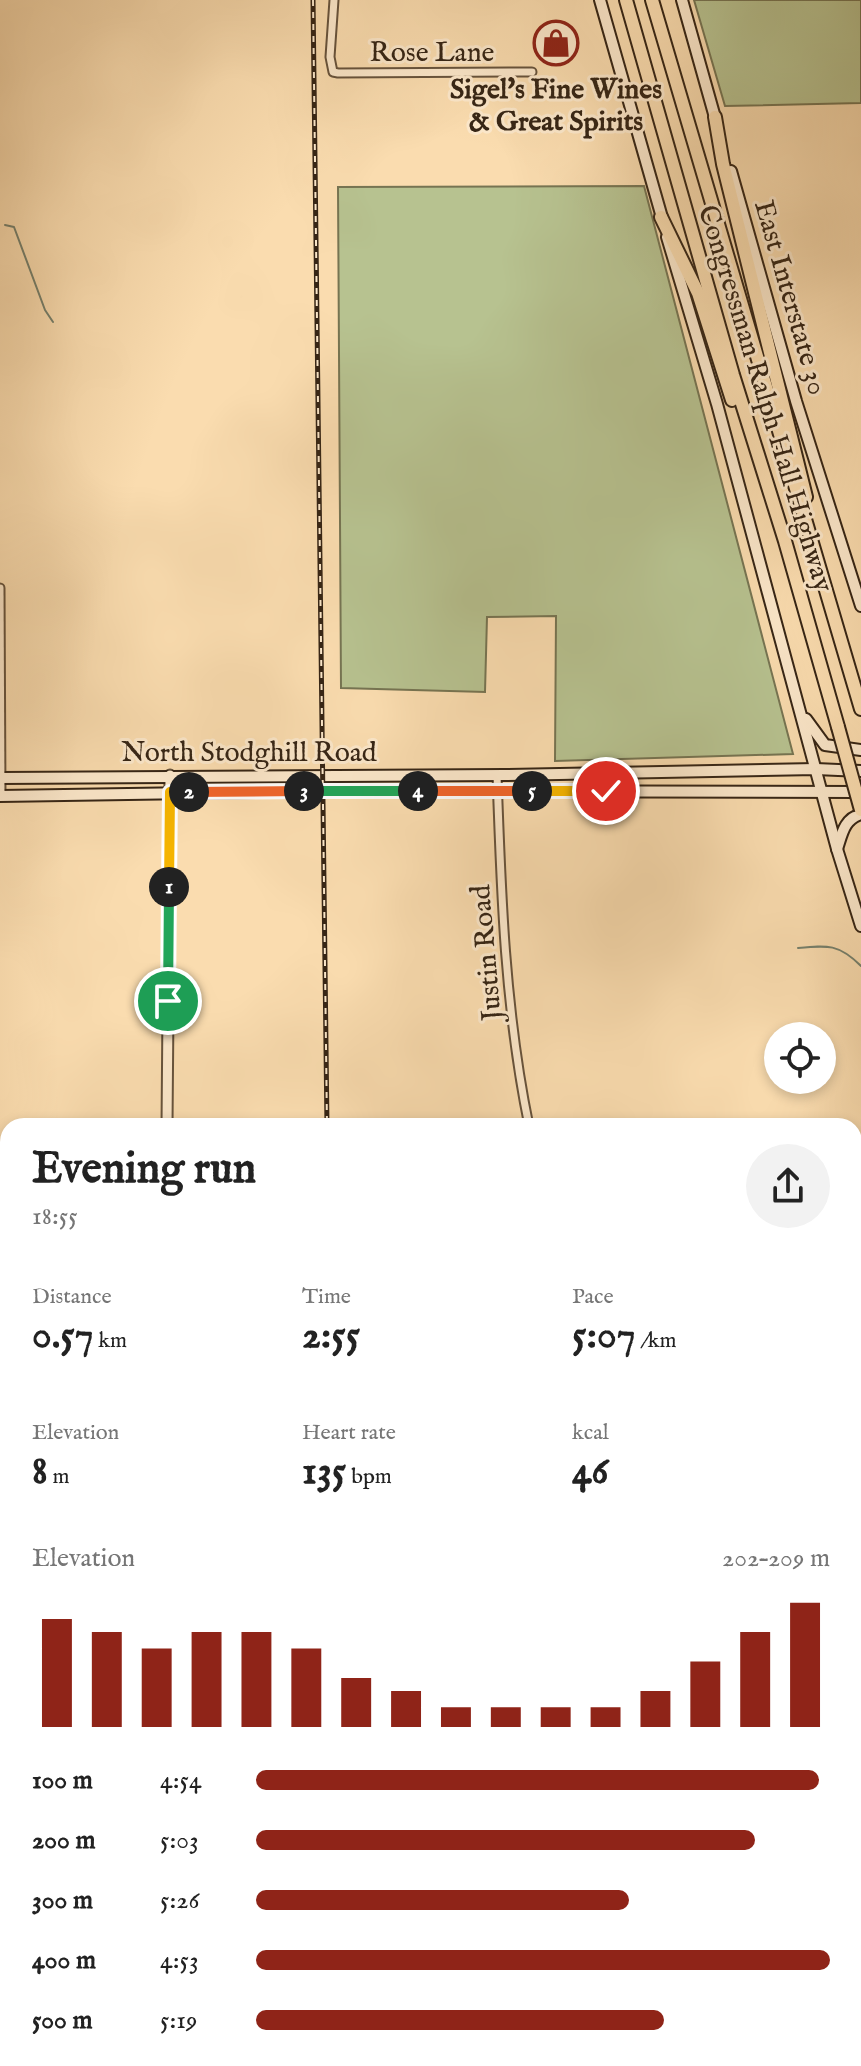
<!DOCTYPE html>
<meta charset="utf-8">
<style>
body{margin:0;font-family:"IM FELL English",serif;background:#f2f2f2;color:#222;height:100vh;display:flex;flex-direction:column;font-size:30px;white-space:nowrap}
*{box-sizing:border-box;margin:0}
p{font-size:26px;color:#767676}
.icon{flex:none;width:44px;height:44px;fill:none;stroke:currentColor;stroke-width:2;stroke-linecap:round;stroke-linejoin:round}
.map{position:relative;flex:1;overflow:hidden}
.side{position:absolute;left:0px;top:1118px;width:862px;height:948px;display:flex;flex-direction:column;background:#fff;border-radius:24px 24px 0 0;box-shadow:0 4px 12px #0003}
.side>*{flex:none}
.controls{position:absolute;left:764px;top:1022px;display:grid;gap:16px}
.controls a{display:grid;place-items:center;width:72px;height:72px;border-radius:50%;background:#fff;box-shadow:0 4px 12px #0003;font-size:40px}
.pin{position:absolute;display:grid;place-items:center;width:68px;height:68px;color:#fff;margin:-34px;border:4px solid #fff;border-radius:50%;box-shadow:0 2px 8px #0007}
.km{position:absolute;width:40px;height:40px;margin:-20px;border-radius:50%;background:#222;color:#fff;font-size:22px;line-height:40px;text-align:center}
.round{display:grid;place-items:center;flex:none;width:84px;height:84px;border-radius:42px;background:#f2f2f2}
.overview{display:flex;align-items:center;justify-content:space-between;height:136px;padding:0 32px}
h1{font-size:44px;font-weight:700;line-height:60px}
.stats{display:grid;grid-template-columns:repeat(3,1fr);gap:12px;height:136px;padding:8px 32px}
.stats div{display:grid;align-content:center}
.stats b{font-size:40px;font-weight:700}
.stats small{font-size:22px;font-weight:400}
.stats p{font-size:22px}
.chart{height:224px;padding:16px 32px}
.chart p{display:flex;justify-content:space-between}
.chart svg{width:100%;height:144px;margin-top:8px;stroke:#8f2418;stroke-width:6}
ul{padding:0 32px;list-style:none;font-size:26px}
li{display:grid;grid-template-columns:128px 96px 1fr;align-items:center;height:60px}
li i{height:20px;border-radius:10px;background:#8f2418}
.map>svg:first-child{display:block}
</style>
<div class="map">
<svg width="861" height="2066" viewBox="0 0 861 2066">
<rect width="100%" height="100%" fill="#fadcaf"/>
<filter id="stains"><feTurbulence type="fractalNoise" baseFrequency=".0025" numOctaves="4"/><feColorMatrix values="0 0 0 0 .2 0 0 0 0 .09 0 0 0 0 .02 0 0 0 .5 -.17"/></filter>
<radialGradient id="worn" r=".72"><stop offset=".6" stop-color="#630" stop-opacity="0"/><stop offset="1" stop-color="#630" stop-opacity=".3"/></radialGradient>
<!-- green -->
<g fill="#b7c290" stroke="#767452" stroke-width="2">
<polygon points="694,0 861,0 861,103 725,106"/>
<polygon points="644,186 793,754 555,761 556,616 487,617 485,692 341,688 338,187"/>
<polygon points="0,2042 8,2043 8,2058 50,2058 51,2066 0,2066"/>
<polygon points="359,2058 571,2058 575,2066 359,2066"/>
</g>
<g fill="none" stroke-linecap="round" stroke-linejoin="round">
<!-- stream -->
<g stroke="#75806d" stroke-width="2">
<polyline points="5,225 14,227 45,310 53,322"/>
<path d="M798 948C828 945 839 944 861 966"/>
<polyline points="592,2058 594,2066"/>
</g>
<!-- minor casing -->
<g stroke="#67533c" stroke-width="11">
<g id="minor">
<polyline points="334,0 330,57 333,72 338,73 532,72"/>
<polyline points="0,588 1,796"/>
<path d="M497 775C501 893 505 1010 529 1126"/>
<polyline points="0,1269 8,1269"/>
<polyline points="0,1455 8,1455"/>
<polyline points="0,1587 8,1587"/>
<polyline points="854,1671 861,1671"/>
<polyline points="0,1696 8,1695"/>
<polyline points="854,1876 861,1876"/>
</g>
</g>
<!-- tertiary casing -->
<g stroke="#67533c" stroke-width="13">
<g id="tertiary">
<polyline points="167,1126 170,775"/>
<polyline points="73,2066 73,2058"/>
</g>
</g>
<!-- secondary casing -->
<g stroke="#362515" stroke-width="14">
<g id="secondary">
<polyline points="600,0 663,221"/>
<polyline points="682,0 716,121"/>
<polyline points="731,171 796,401 861,606"/>
<polyline points="667,237 717,404 837,849 861,926"/>
<polyline points="806,719 825,745 861,750"/>
<polyline points="0,778 504,775 816,769 861,771"/>
<polyline points="0,796 324,791 861,792"/>
<path d="M837 849C842 834 844 819 861 814"/>
</g>
</g>
<!-- motorway casing -->
<g stroke="#362515" stroke-width="16">
<g id="motorway">
<polyline points="626,0 733,375 785,541 838,727"/>
<polyline points="652,0 861,709"/>
<polyline points="715,117 723,164 806,497"/>
<polyline points="661,217 698,293 732,400"/>
</g>
</g>
<!-- minor -->
<use href="#minor" stroke="#fce8cb" stroke-width="7"/>
<!-- tertiary -->
<use href="#tertiary" stroke="#fce8cb" stroke-width="9"/>
<!-- secondary -->
<use href="#secondary" stroke="#fce8cb" stroke-width="10"/>
<!-- motorway -->
<use href="#motorway" stroke="#fadcaf" stroke-width="12"/>
<!-- rail casing -->
<g stroke="#362515" stroke-width="5">
<g id="rail">
<polyline points="313,0 327,1126"/>
<polyline points="338,2058 338,2066"/>
</g>
</g>
<!-- rail -->
<use href="#rail" stroke="#fce8cb" stroke-width="2" stroke-dasharray="6" stroke-linecap="butt"/>
<!-- motorway-bridge casing -->
<g stroke="#362515" stroke-width="16" stroke-linecap="butt">
<polyline id="motorway-bridge" points="838,727 861,810"/>
</g>
<!-- motorway-bridge -->
<use href="#motorway-bridge" stroke="#fadcaf" stroke-width="12"/>
</g>
<g fill="none" stroke-linecap="round" stroke-linejoin="round">
<!-- split-1 casing -->
<g stroke="#fff" stroke-width="16">
<polyline id="split-1" points="168,1001 169,887"/>
</g>
<!-- split-2 casing -->
<g stroke="#fff" stroke-width="16">
<polyline id="split-2" points="169,887 170,792 189,792"/>
</g>
<!-- split-3 casing -->
<g stroke="#fff" stroke-width="16">
<polyline id="split-3" points="189,792 304,791"/>
</g>
<!-- split-4 casing -->
<g stroke="#fff" stroke-width="16">
<polyline id="split-4" points="304,791 418,791"/>
</g>
<!-- split-5 casing -->
<g stroke="#fff" stroke-width="16">
<polyline id="split-5" points="418,791 532,791"/>
</g>
<!-- split-6 casing -->
<g stroke="#fff" stroke-width="16">
<polyline id="split-6" points="532,791 606,791"/>
</g>
<!-- split-1 -->
<use href="#split-1" stroke="#22a559" stroke-width="10"/>
<!-- split-2 -->
<use href="#split-2" stroke="#f5b400" stroke-width="10"/>
<!-- split-3 -->
<use href="#split-3" stroke="#f0652b" stroke-width="10"/>
<!-- split-4 -->
<use href="#split-4" stroke="#22a559" stroke-width="10"/>
<!-- split-5 -->
<use href="#split-5" stroke="#f0652b" stroke-width="10"/>
<!-- split-6 -->
<use href="#split-6" stroke="#f5b400" stroke-width="10"/>
</g>
<!-- icons -->
<defs>
<g id="shop-ring" transform="scale(2.3)"><circle r="9.5" fill="#fce8cb" stroke="#8f2418" stroke-width="1.5"/><path d="M-5-2.5h2.3a2.7 3.5 0 0 1 5.4 0H5L5.5 6h-11ZM-1.5-2.5h3a1.5 2.3 0 0 0-3 0Z" fill="#8f2418"/></g>
</defs>
<g fill-rule="evenodd">
<use href="#shop-ring" x="556" y="43"/>
</g>
<g text-anchor="middle" stroke-width="6" stroke-linejoin="round" paint-order="stroke">
<!-- street labels -->
<g font-size="28" fill="#362515" stroke="#fce8cb">
<text x="432" y="61">Rose Lane</text>
<text transform="translate(792 297) rotate(74)" y="10">East Interstate 30</text>
<text transform="translate(767 398) rotate(73)" y="10">Congressman Ralph Hall Highway</text>
<text x="249" y="761">North Stodghill Road</text>
<text transform="translate(485 953) rotate(-95)" y="10">Justin Road</text>
</g>
<!-- poi labels -->
<g font-size="28" font-weight="bold" fill="#362515" stroke="#fce8cb">
<text x="556" y="98">Sigel's Fine Wines<tspan x="556" dy="32">&amp; Great Spirits</tspan></text>
</g>
</g>
<rect width="100%" height="100%" filter="url(#stains)"/>
<rect width="100%" height="100%" fill="url(#worn)"/>
</svg>
<div class="controls">
<a><svg class="icon" aria-label="locate" viewBox="0 0 24 24"><circle cx="12" cy="12" r="6"/><path d="M12 2v4M12 18v4M2 12h4M18 12h4"/></svg></a>
</div>
<div class="pin" style="left:168px;top:1001px;background:#1e9e55"><svg class="icon" aria-label="arrive" viewBox="0 0 24 24"><path d="M6 21V4h12l-3 4 3 4H6"/></svg></div>
<div class="pin" style="left:606px;top:791px;background:#d93025"><svg class="icon" aria-label="check" viewBox="0 0 24 24"><path d="M5 12l5 5 9-10"/></svg></div>
<b class="km" style="left:169px;top:887px">1</b>
<b class="km" style="left:189px;top:792px">2</b>
<b class="km" style="left:304px;top:791px">3</b>
<b class="km" style="left:418px;top:791px">4</b>
<b class="km" style="left:532px;top:791px">5</b>
<section class="side">
<div class="overview"><div><h1>Evening run</h1><p>18:55</p></div><a class="round"><svg class="icon" aria-label="share" viewBox="0 0 24 24"><path d="M12 15V3M7 8l5-5 5 5M5 13v7h14v-7"/></svg></a></div>
<div class="stats">
<div><p>Distance</p><b>0.57<small> km</small></b></div>
<div><p>Time</p><b>2:55</b></div>
<div><p>Pace</p><b>5:07<small> /km</small></b></div>
</div>
<div class="stats">
<div><p>Elevation</p><b>8<small> m</small></b></div>
<div><p>Heart rate</p><b>135<small> bpm</small></b></div>
<div><p>kcal</p><b>46</b></div>
</div>
<div class="chart"><p><span>Elevation</span>202–209 m</p>
<svg viewBox="0 0 160 44" preserveAspectRatio="none"><path d="M5 44V11M15 44V15M25 44V20M35 44V15M45 44V15M55 44V20M65 44V29M75 44V33M85 44V38M95 44V38M105 44V38M115 44V38M125 44V33M135 44V24M145 44V15M155 44V6"/></svg>
</div>
<ul>
<li><b>100 m</b>4:54<i style="width:98%"></i></li>
<li><b>200 m</b>5:03<i style="width:87%"></i></li>
<li><b>300 m</b>5:26<i style="width:65%"></i></li>
<li><b>400 m</b>4:53<i style="width:100%"></i></li>
<li><b>500 m</b>5:19<i style="width:71%"></i></li>
</ul>
</section>
</div>
